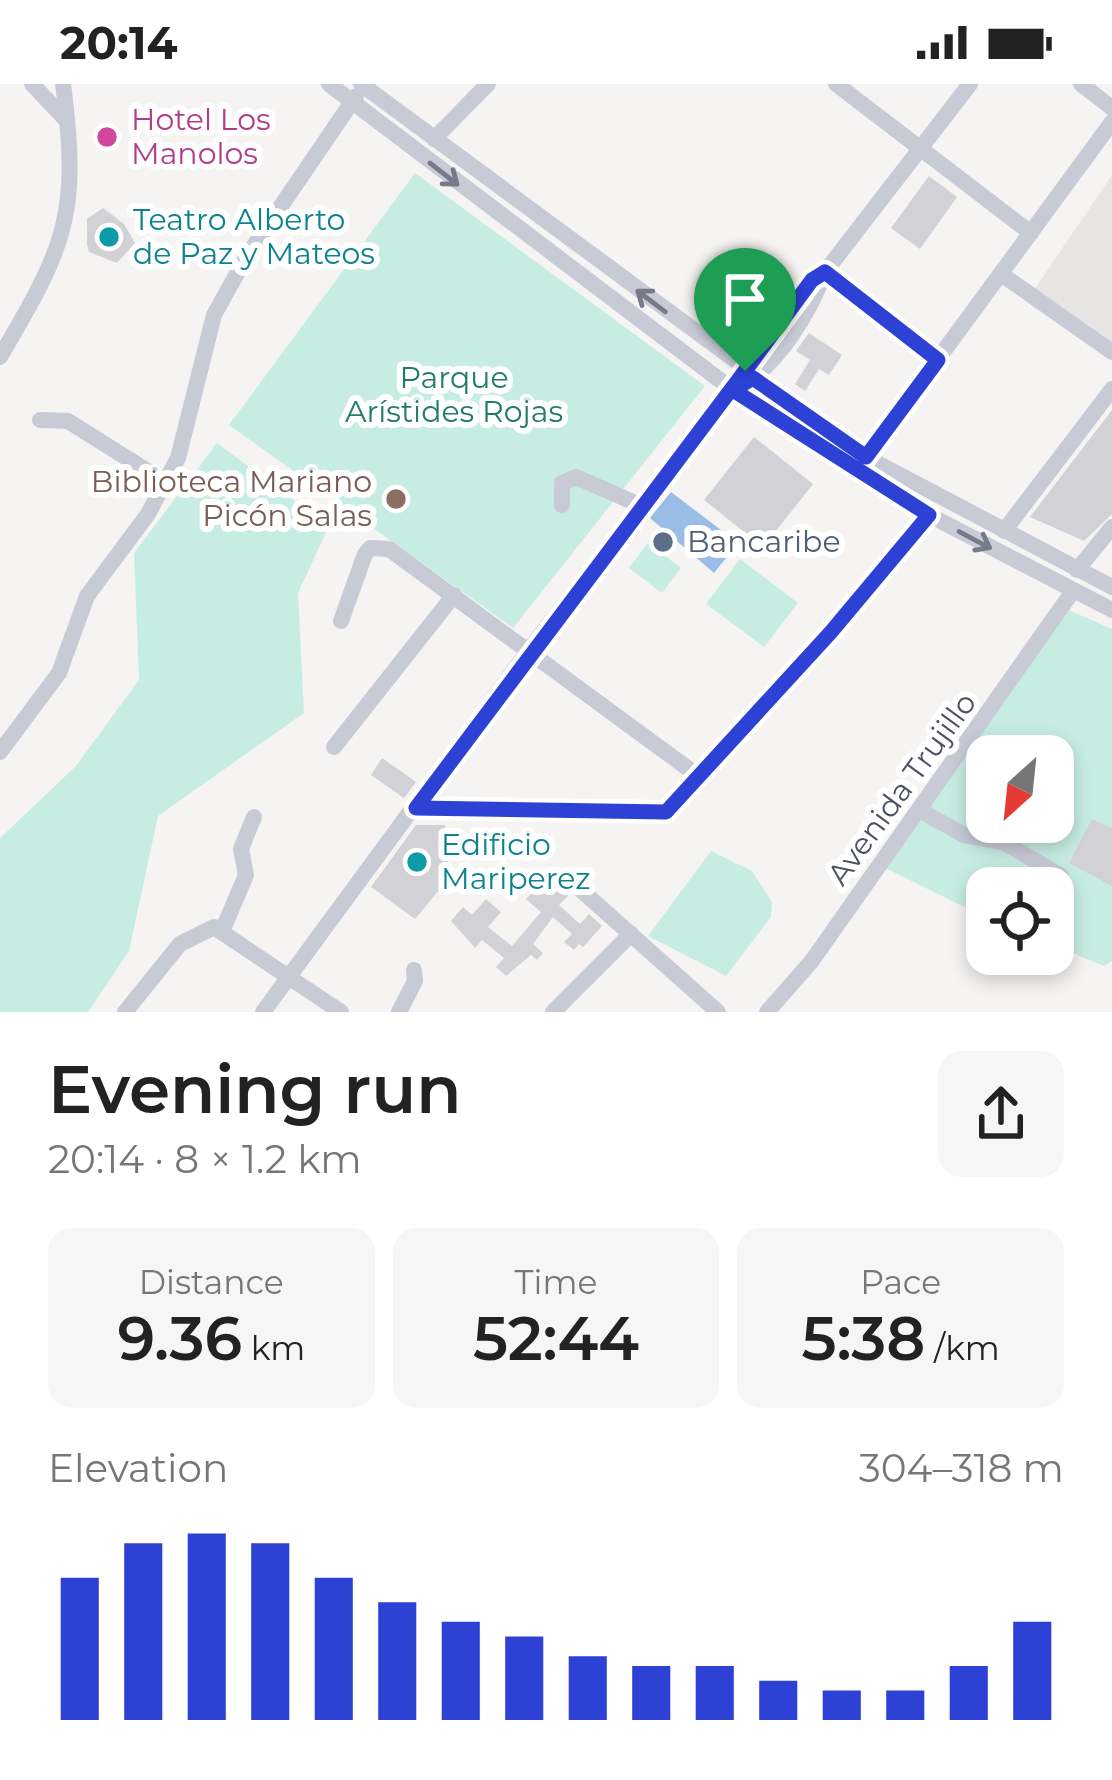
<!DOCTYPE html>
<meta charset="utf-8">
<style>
body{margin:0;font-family:Montserrat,sans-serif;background:#f6f6f6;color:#222;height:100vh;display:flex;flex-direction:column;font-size:45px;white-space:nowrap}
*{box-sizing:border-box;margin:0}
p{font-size:39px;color:#767676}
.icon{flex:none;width:66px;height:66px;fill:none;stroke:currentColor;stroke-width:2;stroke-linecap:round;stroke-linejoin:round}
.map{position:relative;height:928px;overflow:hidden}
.panel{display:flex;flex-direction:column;background:#fff;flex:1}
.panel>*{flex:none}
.needle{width:78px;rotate:207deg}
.fabs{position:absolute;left:966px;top:651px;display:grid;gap:24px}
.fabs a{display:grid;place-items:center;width:108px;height:108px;border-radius:24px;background:#fff;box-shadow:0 6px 18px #0003;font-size:60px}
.pin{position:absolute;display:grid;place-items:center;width:102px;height:102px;color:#fff;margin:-123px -51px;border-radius:50% 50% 50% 0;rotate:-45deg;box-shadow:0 0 12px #0007}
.pin .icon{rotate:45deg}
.round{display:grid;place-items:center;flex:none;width:126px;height:126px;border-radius:24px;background:#f6f6f6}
.summary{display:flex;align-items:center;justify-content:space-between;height:204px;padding:0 48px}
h1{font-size:66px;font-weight:600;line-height:90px}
.stats{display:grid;grid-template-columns:repeat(3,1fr);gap:18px;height:204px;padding:12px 48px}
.stats div{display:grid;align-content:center;border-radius:24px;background:#f6f6f6;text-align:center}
.stats b{font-size:60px;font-weight:600}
.stats small{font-size:33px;font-weight:400}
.stats p{font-size:33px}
.chart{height:336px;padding:24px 48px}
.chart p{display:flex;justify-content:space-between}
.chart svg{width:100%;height:216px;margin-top:12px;stroke:#2d41d5;stroke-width:6}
.status{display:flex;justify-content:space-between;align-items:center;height:84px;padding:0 60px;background:#fff;direction:ltr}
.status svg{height:33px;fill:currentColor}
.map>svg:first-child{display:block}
</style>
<div class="status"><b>20:14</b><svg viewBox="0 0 49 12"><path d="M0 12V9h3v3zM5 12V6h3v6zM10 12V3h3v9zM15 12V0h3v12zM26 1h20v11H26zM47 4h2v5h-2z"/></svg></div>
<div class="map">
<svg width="1112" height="928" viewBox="0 0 1112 928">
<rect width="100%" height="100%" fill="#f5f4f3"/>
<!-- education -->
<polygon fill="#e6e5e4" points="1112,91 1112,264 1032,209"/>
<!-- green -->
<g fill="#c7ede2" fill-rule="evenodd">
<polygon points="415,89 705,302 513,544 229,341"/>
<polygon points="217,359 329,442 298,509 304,629 158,732 129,867 88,928 0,928 0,754 76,682 139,596 134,469"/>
<polygon points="648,459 681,484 662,509 629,484"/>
<polygon points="740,475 798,519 764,563 706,520"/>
<path d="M1064 524 1112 545V877L1104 882 1053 861V804H987V834L881 782ZM987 672H1053V738H987Z"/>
<polygon points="711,767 752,787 772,818 771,833 726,892 648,852"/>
</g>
<!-- water -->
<polygon fill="#99bde5" points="671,408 738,459 714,489 650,434"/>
<!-- building -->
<g fill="#d1d1d6">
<polygon points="929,92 957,113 920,165 891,144"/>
<polygon points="103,124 124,140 135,159 117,179 89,168 87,161 87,135"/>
<polygon points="809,249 842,271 829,291 819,285 805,307 795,300 810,276 796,267"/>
<polygon points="1112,326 1112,430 1084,457 1030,433"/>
<polygon points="754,353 813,400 763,463 704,416"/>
<polygon points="382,674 416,698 404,714 371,691"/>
<polygon points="1092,735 1112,744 1112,802 1069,779"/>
<polygon points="416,741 445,741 449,794 415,835 371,803"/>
<polygon points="558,796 568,812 559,821 580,840 589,830 602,842 583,863 579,860 574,866 564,858 572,850 553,833 533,860 543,869 537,876 531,871 506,892 496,883 504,874 482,856 475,864 451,837 463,823 472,831 486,815 501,828 488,843 512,862 541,828 526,815 537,803 545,810"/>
</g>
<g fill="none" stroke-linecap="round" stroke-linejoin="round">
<!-- minor -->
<g stroke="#c8cbd6" stroke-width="16">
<polyline points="32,0 67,37"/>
<polyline points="329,0 733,306 929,431 1112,526"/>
<polyline points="361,0 866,373 1112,503"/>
<polyline points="836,0 1031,149"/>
<polyline points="1081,0 1112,24"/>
<polyline points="434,55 488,0"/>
<polyline points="825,188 938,276"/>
<polyline points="1001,190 1112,268"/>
<path d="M0 273C66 161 80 131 63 0"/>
<path d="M744 299C781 277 810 227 825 188L970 0"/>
<polyline points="40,336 68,337 165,398"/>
<polyline points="866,373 1112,38"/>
<polyline points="562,421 562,399 576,393 640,421"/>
<polyline points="1004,447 1112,305"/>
<polyline points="1077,486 1112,443"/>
<polyline points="341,537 365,470 370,464 389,465 701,694"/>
<polyline points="334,663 454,511"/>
<polyline points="0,668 59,589 87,512 148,430 178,374 214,231 245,175 356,12"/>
<polyline points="416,724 666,728 831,548 929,431"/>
<polyline points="921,727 964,751 1005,759 1061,792"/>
<polyline points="572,798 718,928"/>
<polyline points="223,845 246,791 241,765 254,733"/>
<polyline points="125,928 180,860 214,843 341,928"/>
<polyline points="263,928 529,566 813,197 825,188"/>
<polyline points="399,928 415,897 414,886"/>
<polyline points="553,928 631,850"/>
<polyline points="767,928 811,878 1073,507"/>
</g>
</g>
<!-- one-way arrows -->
<defs><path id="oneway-shaft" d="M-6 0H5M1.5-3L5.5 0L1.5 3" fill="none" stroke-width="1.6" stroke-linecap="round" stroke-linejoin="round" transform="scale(3)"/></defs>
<g stroke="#777b89">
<use href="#oneway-shaft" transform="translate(444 90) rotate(38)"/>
<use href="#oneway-shaft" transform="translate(651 217) rotate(-143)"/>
<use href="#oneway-shaft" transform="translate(975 456) rotate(28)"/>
</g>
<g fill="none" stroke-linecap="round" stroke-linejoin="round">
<!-- route casing -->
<g stroke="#fff" stroke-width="24">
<polyline id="route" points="745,287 416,724 666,728 831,548 929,431 733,306 753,294 866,373 938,276 825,188 812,196 745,287"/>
</g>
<!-- route -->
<use href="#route" stroke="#2d41d5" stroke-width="15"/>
</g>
<!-- markers -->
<circle fill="#d1479c" stroke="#fff" stroke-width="4.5" cx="107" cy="53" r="12"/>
<g fill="#0f9aa8" stroke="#fff" stroke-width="4.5">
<circle cx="109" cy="153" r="12"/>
<circle cx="417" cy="778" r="12"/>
</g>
<circle fill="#8d6e63" stroke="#fff" stroke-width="4.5" cx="396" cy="415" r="12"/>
<circle fill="#5c6f8a" stroke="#fff" stroke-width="4.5" cx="663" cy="458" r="12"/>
<g text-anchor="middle" stroke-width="12" stroke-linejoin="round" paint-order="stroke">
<!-- hotel labels -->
<g font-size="30" fill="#b23c85" stroke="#fff" text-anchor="start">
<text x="131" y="46">Hotel Los<tspan x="131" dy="34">Manolos</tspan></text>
</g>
<!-- culture labels -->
<g font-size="30" fill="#0d838f" stroke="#fff" text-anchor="start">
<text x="133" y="146">Teatro Alberto<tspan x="133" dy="34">de Paz y Mateos</tspan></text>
<text x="441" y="771">Edificio<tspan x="441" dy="34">Mariperez</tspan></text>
</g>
<!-- park labels -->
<g font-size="30" fill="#217c6b" stroke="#fff">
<text x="454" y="304">Parque<tspan x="454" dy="34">Arístides Rojas</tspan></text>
</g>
<!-- education labels -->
<g font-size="30" fill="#785e54" stroke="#fff" text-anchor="end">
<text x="372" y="408">Biblioteca Mariano<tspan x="372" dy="34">Picón Salas</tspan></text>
</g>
<!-- service labels -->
<g font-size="30" fill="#4e5e75" stroke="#fff" text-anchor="start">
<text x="687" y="468">Bancaribe</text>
</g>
<!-- street labels -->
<g font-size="30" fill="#4c505f" stroke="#fff">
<text transform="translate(902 705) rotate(-54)" y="10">Avenida Trujillo</text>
</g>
</g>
</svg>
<div class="fabs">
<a><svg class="needle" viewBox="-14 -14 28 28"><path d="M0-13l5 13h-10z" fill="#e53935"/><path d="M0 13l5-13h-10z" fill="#767676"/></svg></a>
<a><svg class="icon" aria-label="locate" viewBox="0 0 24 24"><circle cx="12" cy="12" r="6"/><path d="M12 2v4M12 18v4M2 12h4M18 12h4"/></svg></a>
</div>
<div class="pin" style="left:745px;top:287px;background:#1e9e55"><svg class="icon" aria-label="arrive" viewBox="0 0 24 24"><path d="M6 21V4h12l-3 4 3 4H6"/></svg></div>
</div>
<section class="panel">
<div class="summary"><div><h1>Evening run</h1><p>20:14 · 8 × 1.2 km</p></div><a class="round"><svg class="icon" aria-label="share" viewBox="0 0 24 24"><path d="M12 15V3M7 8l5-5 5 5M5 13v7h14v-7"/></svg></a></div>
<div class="stats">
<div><p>Distance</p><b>9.36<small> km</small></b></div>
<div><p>Time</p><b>52:44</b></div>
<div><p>Pace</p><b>5:38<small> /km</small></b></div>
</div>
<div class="chart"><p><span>Elevation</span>304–318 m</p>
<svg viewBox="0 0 160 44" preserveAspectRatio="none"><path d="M5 44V15M15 44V8M25 44V6M35 44V8M45 44V15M55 44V20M65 44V24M75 44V27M85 44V31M95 44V33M105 44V33M115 44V36M125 44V38M135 44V38M145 44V33M155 44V24"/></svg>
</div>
</section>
